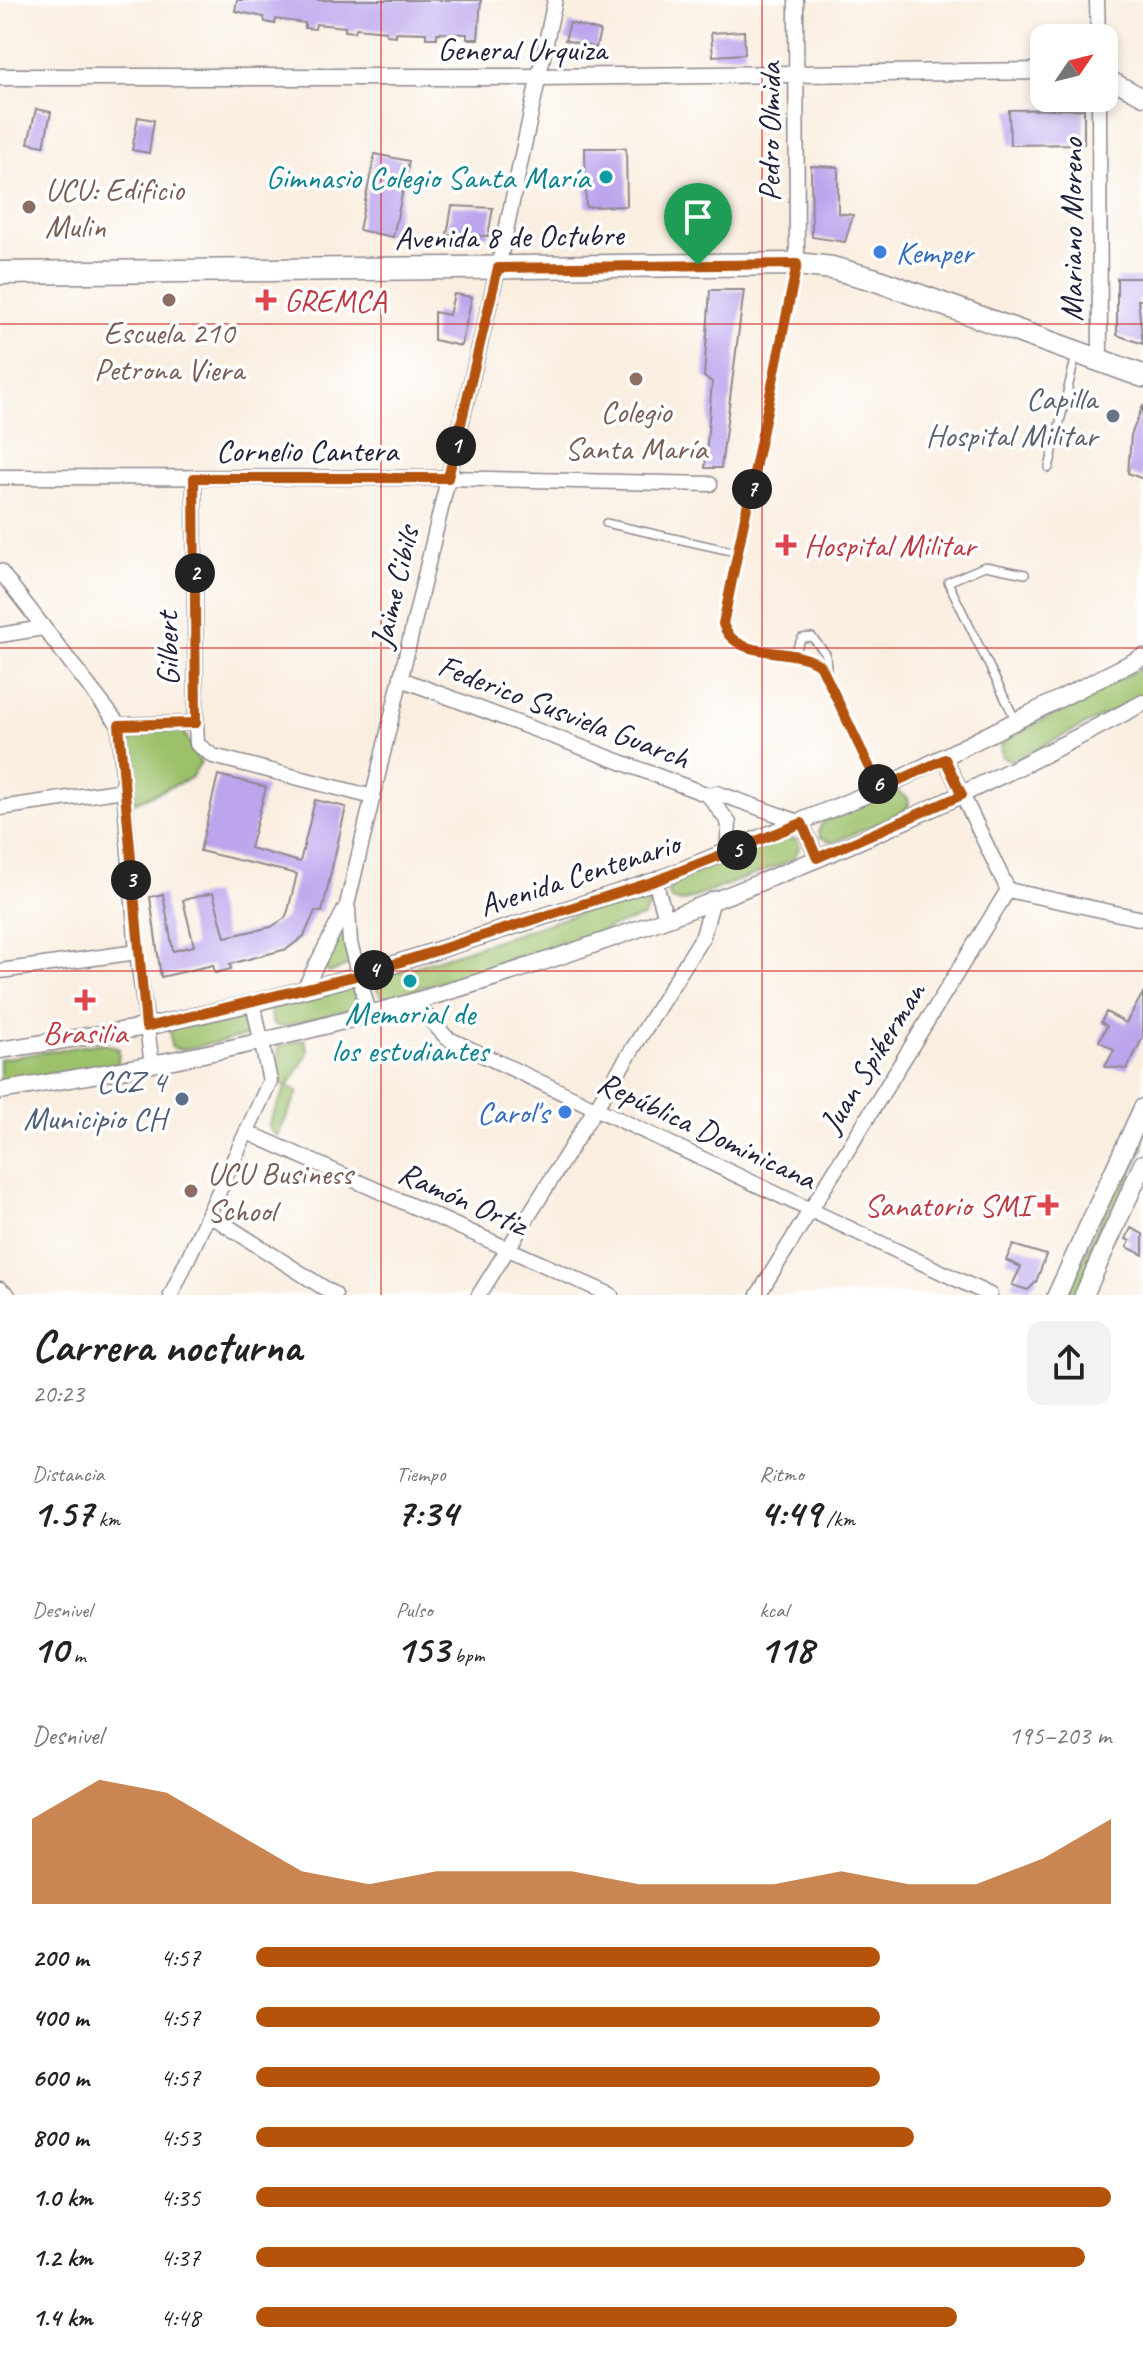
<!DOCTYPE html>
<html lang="es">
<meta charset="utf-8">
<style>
body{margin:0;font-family:Caveat,sans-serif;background:#f2f2f2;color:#222;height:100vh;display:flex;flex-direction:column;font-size:30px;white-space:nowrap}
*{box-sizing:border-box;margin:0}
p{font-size:26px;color:#767676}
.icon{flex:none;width:44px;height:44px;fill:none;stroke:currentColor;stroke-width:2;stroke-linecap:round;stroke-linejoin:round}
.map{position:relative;height:1295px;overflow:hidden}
.drawer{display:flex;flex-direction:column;background:#fff;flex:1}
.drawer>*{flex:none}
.needle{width:52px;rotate:55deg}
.fabs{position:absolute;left:1030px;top:24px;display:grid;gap:16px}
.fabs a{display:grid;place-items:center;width:88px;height:88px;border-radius:16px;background:#fff;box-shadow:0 4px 12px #0003;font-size:40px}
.pin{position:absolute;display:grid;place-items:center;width:68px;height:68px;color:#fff;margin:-82px -34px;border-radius:50% 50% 50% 0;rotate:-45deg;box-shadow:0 0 8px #0007}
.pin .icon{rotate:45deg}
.km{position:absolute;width:40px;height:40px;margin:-20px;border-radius:50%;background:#222;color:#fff;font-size:22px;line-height:40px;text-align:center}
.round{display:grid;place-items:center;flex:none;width:84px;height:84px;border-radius:16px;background:#f2f2f2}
.headline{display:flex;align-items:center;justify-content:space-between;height:136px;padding:0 32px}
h1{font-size:44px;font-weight:800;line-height:60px}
.figures{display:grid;grid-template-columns:repeat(3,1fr);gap:12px;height:136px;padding:8px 32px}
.figures div{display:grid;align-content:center}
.figures b{font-size:40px;font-weight:800}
.figures small{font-size:22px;font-weight:400}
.figures p{font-size:22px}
.chart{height:224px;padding:16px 32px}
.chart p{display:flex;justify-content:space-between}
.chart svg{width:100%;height:144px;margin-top:8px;fill:#b45309;opacity:.7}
ul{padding:0 32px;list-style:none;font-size:26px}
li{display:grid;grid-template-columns:128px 96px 1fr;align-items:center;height:60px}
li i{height:20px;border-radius:10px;background:#b45309}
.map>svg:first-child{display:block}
</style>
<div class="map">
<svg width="1143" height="1295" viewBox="0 0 1143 1295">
<rect width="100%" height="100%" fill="#fff"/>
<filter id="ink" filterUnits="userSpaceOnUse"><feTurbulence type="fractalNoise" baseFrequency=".0125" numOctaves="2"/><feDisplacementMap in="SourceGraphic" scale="16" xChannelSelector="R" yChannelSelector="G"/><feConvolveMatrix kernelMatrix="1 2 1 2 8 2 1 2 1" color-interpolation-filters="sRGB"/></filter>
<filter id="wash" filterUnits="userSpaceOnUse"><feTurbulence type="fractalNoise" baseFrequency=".006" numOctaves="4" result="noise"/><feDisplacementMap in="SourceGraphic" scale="32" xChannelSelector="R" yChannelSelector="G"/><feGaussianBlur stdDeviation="1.8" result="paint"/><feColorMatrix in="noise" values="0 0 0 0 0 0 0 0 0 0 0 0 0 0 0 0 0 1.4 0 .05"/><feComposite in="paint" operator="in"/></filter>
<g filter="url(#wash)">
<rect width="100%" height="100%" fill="#faeee0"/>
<!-- grass -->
<g fill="#9dc16b" stroke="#607253" stroke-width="2">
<polygon points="1143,667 1143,696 1013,761 1001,756 1001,744 1009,738"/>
<path d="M179 730C193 737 188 753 201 762L191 778 134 803 128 742C138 725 162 731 179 730Z"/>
<polygon points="895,790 908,798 909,805 903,812 833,843 820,837 819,829 824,821"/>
<polygon points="785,838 797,840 800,846 793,860 682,902 672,900 668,894 673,881"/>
<polygon points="638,894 645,895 651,904 643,917 389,998 381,996 376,988 380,978"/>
<polygon points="346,912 350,965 329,973 325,968"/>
<polygon points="348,986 358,994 353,1008 284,1027 273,1025 270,1010 276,1005"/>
<polygon points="241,1013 252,1020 252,1029 246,1036 180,1050 171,1047 170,1032 176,1027"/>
<polygon points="305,1039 308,1053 288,1087 298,1092 278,1136 272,1133 268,1125 286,1087 281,1084 278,1047"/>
<polygon points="102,1043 119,1049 118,1064 0,1084 0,1059"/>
<polygon points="1143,1128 1143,1148 1076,1295 1066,1295"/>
</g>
<g id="blocks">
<!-- building -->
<g fill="#bca5ed">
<polygon points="237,0 481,0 478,39 467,39 467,34 437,33 437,38 426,38 426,33 396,32 396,36 386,35 386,31 356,28 355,32 345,31 345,27 316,24 315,29 305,28 305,23 276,19 275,24 265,22 264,17 235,11"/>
<polygon points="570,23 600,31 596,48 565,40"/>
<polygon points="744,31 745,54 713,56 711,33"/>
<polygon points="36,109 51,112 44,146 28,143"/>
<polygon points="1084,109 1084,144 1010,145 1009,110"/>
<polygon points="138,117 154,120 149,153 132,150"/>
<polygon points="585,148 626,148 627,206 586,207"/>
<polygon points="375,154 409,161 393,237 359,230"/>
<polygon points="811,166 838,167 838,213 853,215 845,242 812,237"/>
<polygon points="452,206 493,208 488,236 447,235"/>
<polygon points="1117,278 1143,278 1143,300 1138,300 1143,344 1117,335"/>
<polygon points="710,290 744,290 721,468 705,468 712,382 704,377"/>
<polygon points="454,294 472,297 461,346 434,340 434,312 449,315"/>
<polygon points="1143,405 1143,479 1128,473 1131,435"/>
<polygon points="218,775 266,787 250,848 300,862 315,800 346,807 322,912 315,911 304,936 287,949 230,964 231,969 215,973 213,965 161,977 150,897 163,894 173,951 194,946 183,900 213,893 225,937 271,927 285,918 288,911 297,874 200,851"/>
<polygon points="1143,993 1143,1037 1127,1069 1105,1067 1114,1050 1099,1041 1107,1026 1101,1022 1106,1012 1126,1023"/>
<polygon points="1131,1228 1143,1234 1143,1255 1127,1247 1130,1241 1126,1239"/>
<polygon points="1013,1245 1046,1255 1036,1282 1028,1290 1012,1285 1021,1267 1006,1260"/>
</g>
</g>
</g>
<g filter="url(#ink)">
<use href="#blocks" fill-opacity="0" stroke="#8e888e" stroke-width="2"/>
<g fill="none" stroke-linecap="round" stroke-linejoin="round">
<!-- service casing -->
<g stroke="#8e888e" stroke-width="10">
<g id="service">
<path d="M797 266 723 624C736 663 793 644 821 666L880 789"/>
<polyline points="1049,468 1076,355"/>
<polyline points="606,523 740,553"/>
<polyline points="793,655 802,638 812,637 826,654 827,672"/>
<polyline points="1016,721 948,582 985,566 1025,574"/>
</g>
</g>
<!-- minor casing -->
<g stroke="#8e888e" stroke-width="17">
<g id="minor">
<polyline points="796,0 797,264"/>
<polyline points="1097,0 1098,38"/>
<polyline points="1099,98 1100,362"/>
<polyline points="0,477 448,478 710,484"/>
<polyline points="194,478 196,723"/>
<polyline points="0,571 119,725 137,952 152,1065"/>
<polyline points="0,635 43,628"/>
<polyline points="401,679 708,795 717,793 802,823 817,858"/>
<polyline points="119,725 196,723 197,744 213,756 373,797"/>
<polyline points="945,759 1008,890"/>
<polyline points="708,795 729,823 727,854"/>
<polyline points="0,808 124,790"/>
<polyline points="655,881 666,918"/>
<polyline points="1008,890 1143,919"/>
<polyline points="348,909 350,943 369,1013"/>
<polyline points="0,971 137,952"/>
<polyline points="304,989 347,905 498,268 555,0"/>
<polyline points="413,1001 447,1038 990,1295"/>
<polyline points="247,1132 611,1295"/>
<polyline points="210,1215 335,1295"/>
<polyline points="0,1289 8,1295"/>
<polyline points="171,1295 270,1081 253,1003"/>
<polyline points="479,1295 703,936 713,899"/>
<polyline points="758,1295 1008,890"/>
</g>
</g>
<!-- tertiary casing -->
<g stroke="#8e888e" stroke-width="19">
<g id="tertiary">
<polyline points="1104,76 1143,97"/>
<polyline points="0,77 538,77 1044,71"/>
<polyline points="0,1050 146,1027 253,1003 360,975 655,881 880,789 1143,657"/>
<path d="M0 1091C88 1076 176 1061 263 1041 569 969 867 851 1143 703"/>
</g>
</g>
<!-- secondary casing -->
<g stroke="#8e888e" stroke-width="21">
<g id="secondary">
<polyline points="1057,1295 1143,1108"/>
<polyline points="1084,1295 1143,1164"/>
</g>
</g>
<!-- primary casing -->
<g stroke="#8e888e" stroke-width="25">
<polyline id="primary" points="0,273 797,264 832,268 873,279 1143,376"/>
</g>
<!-- service -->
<use href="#service" stroke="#fff" stroke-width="7"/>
<!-- minor -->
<use href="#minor" stroke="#fff" stroke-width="14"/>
<!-- tertiary -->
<use href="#tertiary" stroke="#fff" stroke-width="16"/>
<!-- secondary -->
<use href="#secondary" stroke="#fff" stroke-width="18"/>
<!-- primary -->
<use href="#primary" stroke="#fff" stroke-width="22"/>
</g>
</g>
<g fill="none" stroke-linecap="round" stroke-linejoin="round" filter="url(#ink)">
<!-- route casing -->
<g stroke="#fff" stroke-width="16">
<path id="route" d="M797 264 723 624C736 663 793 644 821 666L880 789 945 759 962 795 817 858 802 823 655 881 360 975 146 1027 119 725 196 723 194 478H448L498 268Z"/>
</g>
<!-- route -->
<use href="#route" stroke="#b45309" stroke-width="10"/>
</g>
<!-- grid -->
<path fill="none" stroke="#d62828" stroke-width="2" stroke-opacity="0.55" d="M381 0V1295M762 0V1295M0 324H1143M0 648H1143M0 971H1143"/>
<!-- markers -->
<g fill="#0f9aa8" stroke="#fff" stroke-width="3">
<circle cx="606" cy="177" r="8"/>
<circle cx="410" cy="981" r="8"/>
</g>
<g fill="#8d6e63" stroke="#fff" stroke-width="3">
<circle cx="29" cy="207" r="8"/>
<circle cx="169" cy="300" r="8"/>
<circle cx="636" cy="379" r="8"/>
<circle cx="191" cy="1191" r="8"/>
</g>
<g fill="#3f7fe0" stroke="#fff" stroke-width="3">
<circle cx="880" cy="252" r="8"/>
<circle cx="565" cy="1112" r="8"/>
</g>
<g fill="#e0444e" stroke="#fff" stroke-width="3">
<path d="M262 288h8v8h8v8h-8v8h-8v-8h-8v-8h8z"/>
<path d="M782 533h8v8h8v8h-8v8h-8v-8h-8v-8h8z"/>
<path d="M81 988h8v8h8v8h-8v8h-8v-8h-8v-8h8z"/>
<path d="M1044 1193h8v8h8v8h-8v8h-8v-8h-8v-8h8z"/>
</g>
<circle fill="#6b7280" stroke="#fff" stroke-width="3" cx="1113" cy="416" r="8"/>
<circle fill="#5c6f8a" stroke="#fff" stroke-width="3" cx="182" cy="1099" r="8"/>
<g text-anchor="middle" stroke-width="7" stroke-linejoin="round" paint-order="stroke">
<!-- street labels -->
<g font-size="32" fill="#22223b" stroke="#fff">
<text x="522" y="60">General Urquiza</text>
<text transform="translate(769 132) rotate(-90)" y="11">Pedro Olmida</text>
<text transform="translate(1071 230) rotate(-90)" y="11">Mariano Moreno</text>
<text transform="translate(509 236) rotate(-1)" y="11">Avenida 8 de Octubre</text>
<text x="307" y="461">Cornelio Cantera</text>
<text transform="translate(394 587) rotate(-77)" y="11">Jaime Cibils</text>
<text transform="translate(167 649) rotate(-91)" y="11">Gilbert</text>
<text transform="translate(564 711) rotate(21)" y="11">Federico Susviela Guarch</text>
<text transform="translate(579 874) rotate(-18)" y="11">Avenida Centenario</text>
<text transform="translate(872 1057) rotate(-58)" y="11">Juan Spikerman</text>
<text transform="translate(707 1130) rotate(25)" y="11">República Dominicana</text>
<text transform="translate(463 1198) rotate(24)" y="11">Ramón Ortiz</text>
</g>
<!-- culture labels -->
<g font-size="32" fill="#0d838f" stroke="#fff" text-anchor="end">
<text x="590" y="188">Gimnasio Colegio Santa María</text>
<text x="410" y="1024" text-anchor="middle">Memorial de<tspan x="410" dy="37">los estudiantes</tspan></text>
</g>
<!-- education labels -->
<g font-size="32" fill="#785e54" stroke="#fff" text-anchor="start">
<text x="45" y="200">UCU: Edificio<tspan x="45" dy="37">Mulin</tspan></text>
<text x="169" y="343" text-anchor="middle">Escuela 210<tspan x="169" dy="37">Petrona Viera</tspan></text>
<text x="636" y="422" text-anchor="middle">Colegio<tspan x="636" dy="37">Santa María</tspan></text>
<text x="207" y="1184">UCU Business<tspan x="207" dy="37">School</tspan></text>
</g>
<!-- shop labels -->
<g font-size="32" fill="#366cbe" stroke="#fff" text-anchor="start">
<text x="896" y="263">Kemper</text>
<text x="549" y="1123" text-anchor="end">Carol's</text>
</g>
<!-- health labels -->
<g font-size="32" fill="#be3a42" stroke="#fff" text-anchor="start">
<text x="284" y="311">GREMCA</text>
<text x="804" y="556">Hospital Militar</text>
<text x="85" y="1043" text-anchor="middle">Brasilia</text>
<text x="1030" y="1216" text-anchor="end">Sanatorio SMI</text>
</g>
<!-- worship labels -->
<g font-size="32" fill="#5b616d" stroke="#fff" text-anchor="end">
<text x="1097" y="409">Capilla<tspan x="1097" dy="37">Hospital Militar</tspan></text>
</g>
<!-- service labels -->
<g font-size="32" fill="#4e5e75" stroke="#fff" text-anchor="end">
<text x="166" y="1092">CCZ 4<tspan x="166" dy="37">Municipio CH</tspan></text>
</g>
</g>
</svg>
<div class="fabs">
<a><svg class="needle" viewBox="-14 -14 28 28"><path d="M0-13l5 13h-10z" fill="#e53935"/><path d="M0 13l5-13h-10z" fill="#767676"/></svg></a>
</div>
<div class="pin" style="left:698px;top:265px;background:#1e9e55"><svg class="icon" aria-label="arrive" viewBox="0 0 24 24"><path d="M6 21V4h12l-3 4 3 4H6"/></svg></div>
<b class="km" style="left:456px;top:446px">1</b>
<b class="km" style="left:195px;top:573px">2</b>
<b class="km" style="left:131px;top:880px">3</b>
<b class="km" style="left:374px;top:970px">4</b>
<b class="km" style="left:737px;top:850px">5</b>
<b class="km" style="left:878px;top:784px">6</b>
<b class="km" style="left:752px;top:489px">7</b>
</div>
<section class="drawer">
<div class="headline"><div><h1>Carrera nocturna</h1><p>20:23</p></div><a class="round"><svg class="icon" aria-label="share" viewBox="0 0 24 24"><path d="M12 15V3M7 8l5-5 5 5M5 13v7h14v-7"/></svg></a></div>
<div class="figures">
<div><p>Distancia</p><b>1.57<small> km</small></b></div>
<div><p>Tiempo</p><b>7:34</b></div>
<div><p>Ritmo</p><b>4:49<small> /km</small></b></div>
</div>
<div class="figures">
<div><p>Desnivel</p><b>10<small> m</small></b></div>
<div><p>Pulso</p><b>153<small> bpm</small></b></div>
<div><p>kcal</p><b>118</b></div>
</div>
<div class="chart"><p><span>Desnivel</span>195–203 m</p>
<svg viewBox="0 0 160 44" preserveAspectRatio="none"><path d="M0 44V18L10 6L20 10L30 22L40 34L50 38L60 34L70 34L80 34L90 38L100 38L110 38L120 34L130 38L140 38L150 30L160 18V44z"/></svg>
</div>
<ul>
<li><b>200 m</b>4:57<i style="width:73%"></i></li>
<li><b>400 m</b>4:57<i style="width:73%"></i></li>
<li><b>600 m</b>4:57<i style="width:73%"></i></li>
<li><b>800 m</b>4:53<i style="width:77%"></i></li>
<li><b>1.0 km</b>4:35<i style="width:100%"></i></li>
<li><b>1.2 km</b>4:37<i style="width:97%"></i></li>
<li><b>1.4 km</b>4:48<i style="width:82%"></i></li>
</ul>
</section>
